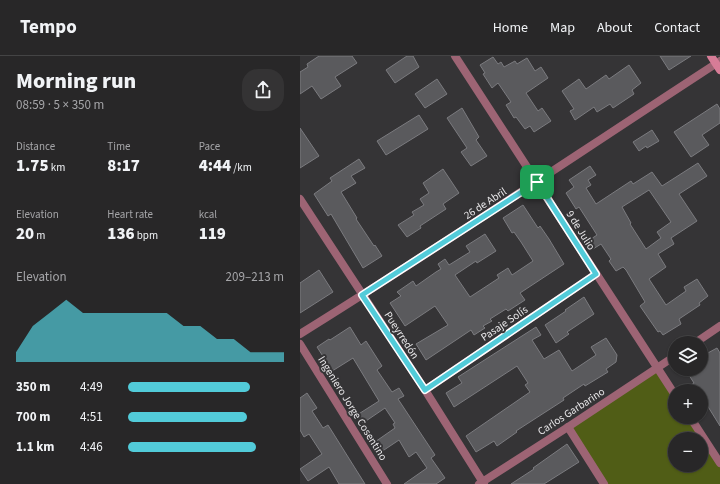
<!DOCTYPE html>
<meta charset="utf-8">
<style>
body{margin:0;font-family:"Source Sans 3",sans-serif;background:#343334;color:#f1f3f6;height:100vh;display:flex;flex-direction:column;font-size:15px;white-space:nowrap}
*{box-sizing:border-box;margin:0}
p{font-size:13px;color:#a5a5a8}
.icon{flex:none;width:22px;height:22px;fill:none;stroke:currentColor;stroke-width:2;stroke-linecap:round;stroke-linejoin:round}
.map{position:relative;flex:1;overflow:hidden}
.side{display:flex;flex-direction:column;background:#282728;width:300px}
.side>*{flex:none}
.tools{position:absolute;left:368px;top:280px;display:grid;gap:8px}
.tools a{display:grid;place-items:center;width:40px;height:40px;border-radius:50%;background:#282728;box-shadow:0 1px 3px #0004,0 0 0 1px #444445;font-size:20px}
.pin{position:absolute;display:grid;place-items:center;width:34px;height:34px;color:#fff;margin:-17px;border-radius:8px;box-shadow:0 2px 6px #0006}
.round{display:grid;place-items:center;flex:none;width:42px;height:42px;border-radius:16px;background:#343334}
.overview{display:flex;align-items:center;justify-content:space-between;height:68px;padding:0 16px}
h1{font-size:22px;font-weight:800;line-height:30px}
.figures{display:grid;grid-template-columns:repeat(3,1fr);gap:6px;height:68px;padding:4px 16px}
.figures div{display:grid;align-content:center}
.figures b{font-size:17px;font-weight:800}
.figures small{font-size:11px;font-weight:400}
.figures p{font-size:11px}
.chart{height:112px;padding:8px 16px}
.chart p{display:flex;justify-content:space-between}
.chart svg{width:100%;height:72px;margin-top:4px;fill:#52cbd9;opacity:.7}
ul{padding:0 16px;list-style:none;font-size:13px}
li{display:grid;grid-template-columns:64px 48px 1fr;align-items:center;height:30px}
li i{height:10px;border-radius:5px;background:#52cbd9}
header{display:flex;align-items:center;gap:24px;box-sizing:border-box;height:56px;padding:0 20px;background:#282728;border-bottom:1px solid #444445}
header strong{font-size:19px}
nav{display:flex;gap:22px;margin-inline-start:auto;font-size:14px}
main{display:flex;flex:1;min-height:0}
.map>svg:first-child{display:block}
</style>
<header>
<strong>Tempo</strong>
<nav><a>Home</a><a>Map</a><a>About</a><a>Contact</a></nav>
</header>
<main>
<section class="side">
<div class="overview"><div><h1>Morning run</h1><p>08:59 · 5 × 350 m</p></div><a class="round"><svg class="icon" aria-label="share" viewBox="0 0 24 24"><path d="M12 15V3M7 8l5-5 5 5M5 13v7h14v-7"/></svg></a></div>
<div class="figures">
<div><p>Distance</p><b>1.75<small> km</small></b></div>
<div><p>Time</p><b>8:17</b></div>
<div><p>Pace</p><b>4:44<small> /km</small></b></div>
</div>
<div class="figures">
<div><p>Elevation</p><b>20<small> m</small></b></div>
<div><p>Heart rate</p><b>136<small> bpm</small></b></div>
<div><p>kcal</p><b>119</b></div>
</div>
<div class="chart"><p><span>Elevation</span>209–213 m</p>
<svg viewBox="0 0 160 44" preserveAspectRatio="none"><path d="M0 44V38L10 22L20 14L30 6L40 14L50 14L60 14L70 14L80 14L90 14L100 22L110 22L120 30L130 30L140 38L150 38L160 38V44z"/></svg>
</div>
<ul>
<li><b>350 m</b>4:49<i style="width:78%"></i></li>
<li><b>700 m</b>4:51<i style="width:76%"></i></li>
<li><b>1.1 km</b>4:46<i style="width:82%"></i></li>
</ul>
</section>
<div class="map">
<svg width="420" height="428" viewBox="0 0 420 428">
<rect width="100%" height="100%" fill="#353436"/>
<!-- park -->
<path fill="#505d16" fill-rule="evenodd" d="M357 312 375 339V361H390L420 407V428H306L268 371ZM375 383H401V409H375Z"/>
<!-- building -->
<g fill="#5a5a5d" stroke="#7b7b7f" fill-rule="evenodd">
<polygon points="19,0 52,0 57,7 35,21 41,30 21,43 12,30 0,38 0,16 8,11 7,8"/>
<polygon points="107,0 113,0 119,11 95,27 86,14"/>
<polygon points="360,0 391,0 369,14"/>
<polygon points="193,1 198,8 201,6 204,11 215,5 217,8 227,2 235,15 241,11 248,22 226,37 238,55 242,52 251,65 234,76 230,70 225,73 216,61 214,62 206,49 211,46 198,27 192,32 183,18 185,17 180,9"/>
<polygon points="329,9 341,27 332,34 334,38 313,52 310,48 297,56 294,51 275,64 270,55 274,53 262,35 279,23 286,33 306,19 309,23"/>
<polygon points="137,23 147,38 125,52 115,38"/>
<polygon points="417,48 420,53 420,67 402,79 409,89 391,101 374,76"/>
<polygon points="162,52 179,81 176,84 187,100 171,110 161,96 167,92 147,62"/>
<polygon points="119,59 128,73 86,99 77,85"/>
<polygon points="0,72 19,100 0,112"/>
<polygon points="352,74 359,85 347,92 346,90 339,95 333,86"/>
<polygon points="59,103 65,112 51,120 56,127 41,136 57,162 56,163 74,190 75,189 82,200 63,212 31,158 28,160 14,138 32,125 30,122"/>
<path d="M398 107 407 120 379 138 397 165 371 182 374 188 358 198 366 211 349 223 366 249 386 235 384 231 397 223 408 240 399 247 400 249 379 263 381 268 363 279 360 275 358 276 340 250 345 246 326 214 323 211 316 215 309 205 311 203 301 188 293 193 288 185 297 179 279 151 276 153 266 137 274 131 269 124 290 110 296 119 288 124 291 129 286 132 296 148 331 125 333 128 352 116 362 130ZM349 134 371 166 357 176 361 182 346 193 330 168 331 167 322 151Z"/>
<polygon points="143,113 159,137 143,148 146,153 120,170 121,172 107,181 98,169 114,159 112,156 124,149 120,143 129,137 123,127"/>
<polygon points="223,149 238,172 240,170 249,183 264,208 220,237 225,244 208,255 206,253 190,263 192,265 183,270 185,272 174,279 171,274 126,304 116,288 148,269 135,250 105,270 90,247 101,240 97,236 113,225 116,230 136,216 141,213 138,208 145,203 149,209 170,196 166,190 185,178 196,195 177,207 176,205 155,219 170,241 199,222 197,219 208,212 212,219 233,205 221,186 214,176 212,177 203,162"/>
<polygon points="19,214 33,236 0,257 0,227"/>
<polygon points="284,241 294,258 267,276 269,278 256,287 245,269 266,255 265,254"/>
<polygon points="50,271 61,289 66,285 82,310 77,314 92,336 99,332 104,340 98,343 135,399 131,402 145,422 136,428 104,428 127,412 116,396 109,401 99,384 78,398 72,388 95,372 93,368 95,367 85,352 63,367 57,359 79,345 53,302 29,317 23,307 26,305 17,291 29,283 30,284"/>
<polygon points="236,271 241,279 232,284 244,303 259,294 272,315 296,299 291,291 306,282 317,299 316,306 306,313 308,316 285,330 284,328 263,342 264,344 216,375 217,376 197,390 194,385 176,396 166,380 230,336 225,329 228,327 217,310 154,351 146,337 162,327 158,321"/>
<polygon points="417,292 420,297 420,370 407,349 401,353 401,335 382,335 394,327 385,313 401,313 401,304 407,300 406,298"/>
<polygon points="7,337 17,352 12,355 23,372 28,369 65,428 39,428 29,411 8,425 0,413 22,398 9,378 4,381 0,374 0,342"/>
<polygon points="267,388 279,406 244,428 211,428 234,413 233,412"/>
</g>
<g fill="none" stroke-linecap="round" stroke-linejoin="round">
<!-- street -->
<g stroke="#9d6474" stroke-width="8">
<polyline points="155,0 375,339"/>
<polyline points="0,143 125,334 184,428"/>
<path d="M0 278C142 190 280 96 420 5"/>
<polyline points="395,287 420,270"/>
<polyline points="0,288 87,428"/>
<polyline points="125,334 296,218"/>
<polyline points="390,361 420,407"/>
<polyline points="268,371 304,428"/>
<polyline points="179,428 268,371 375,300"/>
</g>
<!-- secondary -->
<polyline stroke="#d77c97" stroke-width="8" points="411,0 420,14"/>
</g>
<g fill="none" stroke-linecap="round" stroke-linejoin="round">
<!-- route casing -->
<g stroke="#fff" stroke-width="8">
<polygon id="route" points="237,126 296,218 125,334 62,239"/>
</g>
<!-- route -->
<use href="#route" stroke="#52cbd9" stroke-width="5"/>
</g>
<g text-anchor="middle" stroke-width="4" stroke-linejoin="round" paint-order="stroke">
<!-- street labels -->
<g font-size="11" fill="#e8e7e9" stroke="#353436">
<text transform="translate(185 147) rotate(-33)" y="4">26 de Abril</text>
<text transform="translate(281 174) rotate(58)" y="4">9 de Julio</text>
<text transform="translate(204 267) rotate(-34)" y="4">Pasaje Solís</text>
<text transform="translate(102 279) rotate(57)" y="4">Pueyrredón</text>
<text transform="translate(53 352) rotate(58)" y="4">Ingeniero Jorge Cosentino</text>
<text transform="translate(271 355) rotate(-33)" y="4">Carlos Garbarino</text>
</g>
</g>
</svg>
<div class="tools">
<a><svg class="icon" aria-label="layers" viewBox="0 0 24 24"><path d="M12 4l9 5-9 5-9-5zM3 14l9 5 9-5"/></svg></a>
<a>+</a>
<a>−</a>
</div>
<div class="pin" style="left:237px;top:126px;background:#1e9e55"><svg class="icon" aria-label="arrive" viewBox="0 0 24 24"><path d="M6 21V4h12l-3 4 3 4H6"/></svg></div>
</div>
</main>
